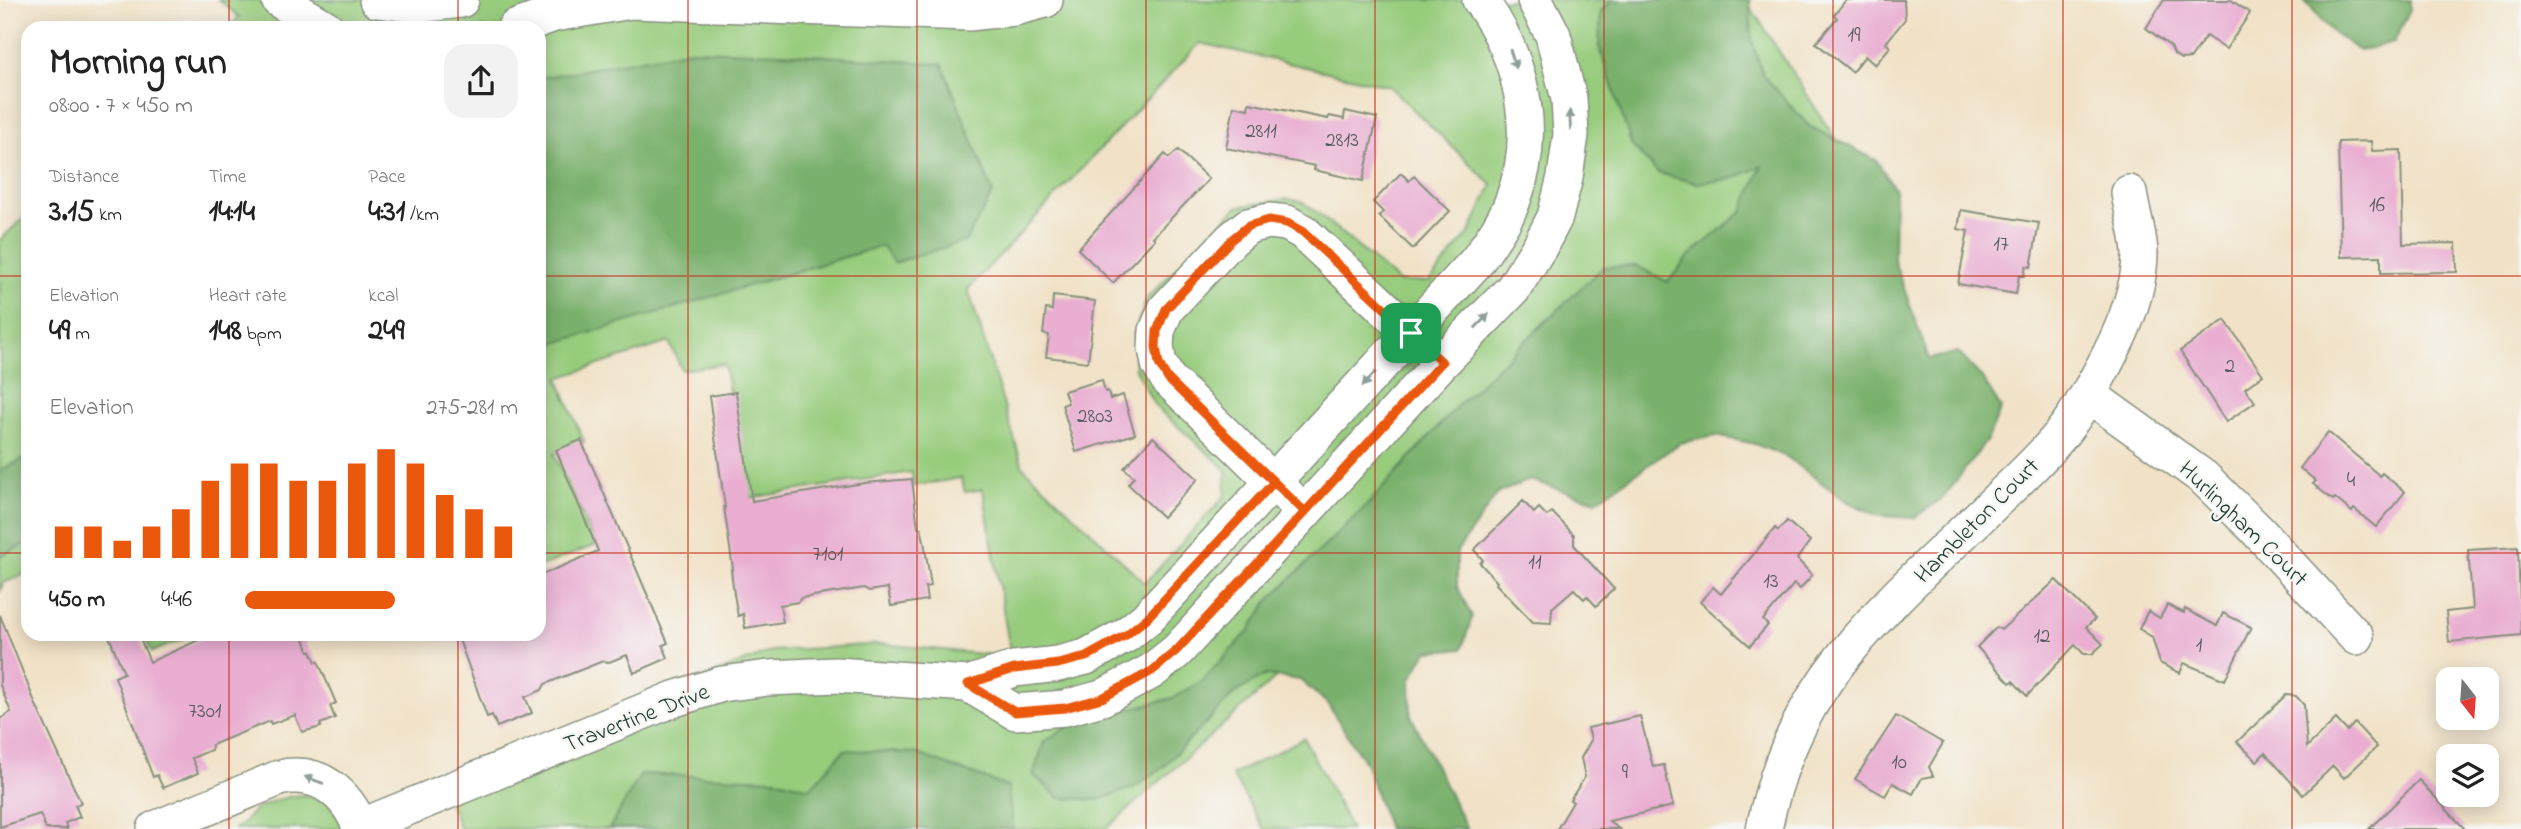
<!DOCTYPE html>
<meta charset="utf-8">
<style>
body{margin:0;font-family:"Indie Flower",sans-serif;background:#f2f2f2;color:#222;height:100vh;display:flex;flex-direction:column;font-size:26px;white-space:nowrap}
*{box-sizing:border-box;margin:0}
p{font-size:23px;color:#767676}
.icon{flex:none;width:38px;height:38px;fill:none;stroke:currentColor;stroke-width:2;stroke-linecap:round;stroke-linejoin:round}
.map{position:relative;flex:1;overflow:hidden}
.sheet{position:absolute;left:21px;top:21px;width:525px;height:620px;display:flex;flex-direction:column;background:#fff;border-radius:21px;box-shadow:0 4px 18px #0003}
.sheet>*{flex:none}
.needle{width:46px;rotate:163deg}
.controls{position:absolute;left:2436px;top:667px;display:grid;gap:14px}
.controls a{display:grid;place-items:center;width:63px;height:63px;border-radius:14px;background:#fff;box-shadow:0 4px 18px #0003;font-size:35px}
.pin{position:absolute;display:grid;place-items:center;width:60px;height:60px;color:#fff;margin:-30px;border-radius:14px;box-shadow:0 4px 10px #0006}
.round{display:grid;place-items:center;flex:none;width:74px;height:74px;border-radius:21px;background:#f2f2f2}
.overview{display:flex;align-items:center;justify-content:space-between;height:119px;padding:0 28px}
h1{font-size:38px;font-weight:700;line-height:52px}
.figures{display:grid;grid-template-columns:repeat(3,1fr);gap:10px;height:119px;padding:7px 28px}
.figures div{display:grid;align-content:center}
.figures b{font-size:30px;font-weight:700}
.figures small{font-size:19px;font-weight:400}
.figures p{font-size:19px}
.chart{height:196px;padding:14px 28px}
.chart p{display:flex;justify-content:space-between}
.chart svg{width:100%;height:126px;margin-top:7px;stroke:#ea580c;stroke-width:6}
ul{padding:0 28px;list-style:none;font-size:23px}
li{display:grid;grid-template-columns:112px 84px 1fr;align-items:center;height:52px}
li i{height:18px;border-radius:9px;background:#ea580c}
.map>svg:first-child{display:block}
</style>
<div class="map">
<svg width="2521" height="829" viewBox="0 0 2521 829">
<rect width="100%" height="100%" fill="#f6f6f2"/>
<filter id="ink" filterUnits="userSpaceOnUse"><feTurbulence type="fractalNoise" baseFrequency=".0143" numOctaves="2"/><feDisplacementMap in="SourceGraphic" scale="14" xChannelSelector="R" yChannelSelector="G"/><feConvolveMatrix kernelMatrix="1 2 1 2 8 2 1 2 1" color-interpolation-filters="sRGB"/></filter>
<filter id="wash" filterUnits="userSpaceOnUse"><feTurbulence type="fractalNoise" baseFrequency=".00686" numOctaves="4" result="noise"/><feDisplacementMap in="SourceGraphic" scale="28" xChannelSelector="R" yChannelSelector="G"/><feGaussianBlur stdDeviation="1.57" result="paint"/><feColorMatrix in="noise" values="0 0 0 0 0 0 0 0 0 0 0 0 0 0 0 0 0 1.4 0 .05"/><feComposite in="paint" operator="in"/></filter>
<g filter="url(#wash)">
<rect width="100%" height="100%" fill="#f1e2c7"/>
<!-- green -->
<g fill="#97cc7d" stroke="#5b8458" stroke-width="2" fill-rule="evenodd">
<path d="M219 0H1746L1852 165 1106 829H460L440 781 772 651 883 644 1011 657 983 489 965 492 961 478 913 486 912 472 749 498 724 364 682 370 669 342 558 378 584 442 554 454 596 545 539 567V28H228L239 17ZM1200 43 1389 86 1492 185 1470 232 1429 282H1399L1319 214 1301 201 1285 199 1237 207 1147 298 1134 334 1135 369 1155 406 1227 470 1225 496 1145 583 1023 467 968 289Z"/>
<polygon points="28,214 28,573 3,583 0,592 0,240"/>
<polygon points="144,634 196,634 152,652"/>
<polygon points="1304,738 1351,829 1264,829 1232,775"/>
<path d="M304 795 327 801 347 829H233C250 822 244 818 254 811 268 801 288 796 304 795Z"/>
</g>
<!-- forest -->
<g fill="#79b06c" stroke="#4c7650" stroke-width="2">
<polygon points="1612,0 1750,0 1752,41 1763,75 1809,126 1876,160 1895,189 1894,260 1929,359 1958,352 1982,378 2001,408 1987,440 1944,497 1914,518 1879,516 1846,501 1787,457 1755,444 1716,436 1680,443 1596,501 1530,480 1498,493 1457,551 1457,586 1472,617 1462,649 1427,651 1410,681 1411,716 1467,829 1388,829 1366,764 1327,703 1300,680 1266,675 1235,693 1162,768 1133,788 1098,800 1059,798 1033,775 1044,742 1073,723 1173,698 1202,681 1249,631 1270,599 1368,504 1459,404 1603,267 1637,266 1668,282 1690,255 1742,212 1762,166 1731,179 1696,183 1658,173 1632,146 1599,46 1601,11"/>
<polygon points="2304,0 2410,0 2410,10 2394,42 2359,51 2331,31"/>
<polygon points="691,50 783,53 942,64 993,193 966,241 894,263 882,246 539,348 539,78"/>
<polygon points="28,457 28,543 0,556 0,470"/>
<polygon points="844,750 915,753 1008,787 1013,829 609,829 641,774 775,779 810,788"/>
</g>
<g id="blocks">
<!-- building -->
<g fill="#e9aed2">
<polygon points="1846,0 1904,0 1905,19 1886,43 1890,47 1875,65 1865,56 1852,72 1816,43 1837,18 1834,15"/>
<polygon points="2164,0 2231,0 2250,13 2226,49 2206,36 2191,58 2181,59 2174,54 2171,47 2146,28"/>
<polygon points="1249,103 1328,119 1329,116 1344,119 1345,111 1377,118 1363,181 1314,170 1315,166 1226,148 1234,106 1248,109"/>
<polygon points="2371,141 2372,151 2401,150 2403,244 2456,243 2457,272 2381,273 2381,256 2341,257 2338,142"/>
<polygon points="1178,150 1209,179 1153,237 1155,239 1113,283 1078,249 1165,154 1169,158"/>
<polygon points="1401,173 1409,181 1414,176 1450,211 1413,249 1379,216 1383,212 1373,202"/>
<polygon points="1961,210 2039,223 2031,267 2026,266 2024,276 2019,276 2016,294 1958,284 1968,231 1958,229"/>
<polygon points="1053,296 1095,301 1088,362 1046,357 1049,335 1043,334 1046,309 1052,310"/>
<polygon points="2225,320 2263,375 2245,388 2255,402 2226,422 2180,351"/>
<polygon points="1102,380 1105,392 1108,391 1110,399 1123,395 1135,434 1076,452 1062,405 1068,403 1064,391"/>
<polygon points="736,392 752,501 864,483 912,479 918,528 921,528 924,541 931,586 925,587 927,600 891,606 888,588 869,591 864,588 801,598 798,602 780,605 783,622 745,628 743,614 738,616 734,594 731,570 733,569 724,507 725,507 709,396"/>
<polygon points="2328,432 2380,476 2382,473 2405,492 2376,527 2354,509 2352,512 2335,498 2333,500 2313,484 2316,481 2300,468"/>
<polygon points="1153,437 1198,479 1163,517 1128,484 1134,477 1124,468"/>
<polygon points="581,440 668,643 663,645 668,658 634,673 627,655 609,662 603,661 545,684 542,690 525,697 532,713 497,727 492,715 487,717 457,634 539,634 539,576 598,551 556,450"/>
<polygon points="1523,501 1534,513 1539,508 1547,516 1552,512 1574,535 1574,545 1614,589 1596,606 1587,596 1584,599 1574,589 1552,608 1551,623 1533,622 1496,584 1497,582 1480,563 1483,560 1474,550"/>
<polygon points="1787,521 1810,541 1797,559 1812,575 1800,589 1794,584 1763,620 1768,625 1750,646 1700,602 1713,587 1721,594 1775,528 1778,531"/>
<polygon points="2518,547 2521,635 2449,642 2446,612 2473,609 2468,550"/>
<polygon points="2056,580 2095,619 2086,627 2103,644 2092,654 2084,654 2075,645 2027,696 2013,681 2010,683 1977,647 1997,627 2001,630"/>
<polygon points="2167,605 2184,613 2185,609 2217,626 2223,613 2251,627 2225,680 2184,663 2180,673 2160,663 2152,637 2139,629 2148,611 2160,618"/>
<polygon points="0,615 36,705 81,803 75,805 80,817 65,823 67,829 46,829 40,814 0,827 0,719 11,712 0,685"/>
<polygon points="108,634 138,634 150,662 212,634 302,634 309,651 311,651 316,662 318,661 336,703 330,706 335,718 320,724 321,727 302,732 295,715 271,724 270,721 212,745 211,750 192,758 198,773 163,788 157,775 153,777 115,677 124,673"/>
<polygon points="2286,695 2296,696 2304,705 2307,747 2336,719 2347,731 2355,723 2377,747 2344,778 2333,766 2303,795 2265,753 2257,761 2237,742"/>
<polygon points="1640,716 1653,767 1664,765 1673,806 1609,821 1619,829 1557,829 1573,802 1570,800 1585,777 1581,758 1591,740 1588,728"/>
<polygon points="1896,716 1943,743 1929,767 1933,776 1922,778 1913,794 1893,783 1885,796 1855,779"/>
<polygon points="2419,780 2465,829 2369,829"/>
</g>
</g>
</g>
<g filter="url(#ink)">
<use href="#blocks" fill-opacity="0" stroke="#88907e" stroke-width="2"/>
<g fill="none" stroke-linecap="round" stroke-linejoin="round">
<!-- minor casing -->
<g stroke="#88907e" stroke-width="38">
<g id="minor">
<polyline points="279,0 326,28"/>
<polyline points="377,0 418,5 461,0"/>
<polyline points="515,28 554,14 631,1 969,13 1014,8 1045,0"/>
<polyline points="2089,395 2204,478 2257,530 2356,637"/>
<polyline points="1289,497 1168,379 1159,364 1156,347 1157,331 1166,309 1232,239 1248,226 1269,221 1287,223 1303,232 1427,348"/>
<polyline points="968,684 1015,712 1065,708 1102,698 1152,671 1177,651 1442,362 1513,289 1540,246 1555,217 1565,177 1571,135 1569,99 1553,35 1535,0"/>
<path d="M360 827 674 699 722 684 768 678 836 675 968 684 1014 669 1058 664 1086 657 1126 635 1147 618 1477 261C1490 242 1505 222 1513 200 1539 132 1522 57 1480 0"/>
<path d="M155 829 279 778C319 769 347 793 361 829"/>
<path d="M1764 829C1777 764 1804 704 1846 653 1891 597 1948 548 1999 498 2021 477 2044 456 2062 433 2081 409 2095 383 2109 356 2125 325 2139 291 2140 255 2140 236 2132 213 2129 193"/>
</g>
</g>
<!-- minor -->
<use href="#minor" stroke="#fff" stroke-width="35"/>
</g>
<!-- one-way arrows -->
<defs><path id="oneway-solid" d="M-6-.8H1V-3.2L6.5 0L1 3.2V.8H-6Z" transform="scale(1.75)"/></defs>
<g fill="#8f9e9a">
<use href="#oneway-solid" transform="translate(1513 59) rotate(72)"/>
<use href="#oneway-solid" transform="translate(1570 120) rotate(-93)"/>
<use href="#oneway-solid" transform="translate(1482 321) rotate(-46)"/>
<use href="#oneway-solid" transform="translate(1369 379) rotate(132)"/>
<use href="#oneway-solid" transform="translate(314 780) rotate(-160)"/>
</g>
</g>
<g fill="none" stroke-linecap="round" stroke-linejoin="round" filter="url(#ink)">
<!-- route casing -->
<g stroke="#fff" stroke-width="14">
<polyline id="route" points="1411,333 1303,232 1287,223 1269,220 1248,226 1232,239 1166,309 1157,331 1156,347 1159,364 1168,379 1305,512 1177,650 1152,671 1102,698 1065,708 1015,712 968,684 1014,669 1058,664 1086,657 1126,635 1147,618 1274,482 1305,512 1442,362 1411,333"/>
</g>
<!-- route -->
<use href="#route" stroke="#ea580c" stroke-width="9"/>
</g>
<!-- grid -->
<path fill="none" stroke="#c8321e" stroke-width="2" stroke-opacity="0.55" d="M229 0V28M458 0V28M688 0V829M917 0V829M1146 0V829M1375 0V829M1604 0V829M1833 0V829M2063 0V829M2292 0V829M0 276H28M539 276H2521M0 553H28M539 553H2521M229 634V829M458 634V829"/>
<g text-anchor="middle" stroke-width="5" stroke-linejoin="round" paint-order="stroke">
<!-- number labels -->
<g font-size="21" fill="#52595c">
<text x="1854" y="41">19</text>
<text x="1261" y="137">2811</text>
<text x="1342" y="146">2813</text>
<text x="2377" y="211">16</text>
<text x="2001" y="250">17</text>
<text x="2230" y="372">2</text>
<text x="1095" y="422">2803</text>
<text x="2351" y="486">4</text>
<text x="828" y="560">7101</text>
<text x="1535" y="568">11</text>
<text x="1771" y="587">13</text>
<text x="2042" y="642">12</text>
<text x="2199" y="651">1</text>
<text x="205" y="717">7301</text>
<text x="1899" y="768">10</text>
<text x="1625" y="778">9</text>
</g>
<!-- street labels -->
<g font-size="24" fill="#1f3d34" stroke="#f6f6f2">
<text transform="translate(1976 520) rotate(-45)" y="8">Hambleton Court</text>
<text transform="translate(2244 523) rotate(44)" y="8">Hurlingham Court</text>
<text transform="translate(636 717) rotate(-21)" y="8">Travertine Drive</text>
</g>
</g>
</svg>
<div class="controls">
<a><svg class="needle" viewBox="-14 -14 28 28"><path d="M0-13l5 13h-10z" fill="#e53935"/><path d="M0 13l5-13h-10z" fill="#767676"/></svg></a>
<a><svg class="icon" aria-label="layers" viewBox="0 0 24 24"><path d="M12 4l9 5-9 5-9-5zM3 14l9 5 9-5"/></svg></a>
</div>
<div class="pin" style="left:1411px;top:333px;background:#1e9e55"><svg class="icon" aria-label="arrive" viewBox="0 0 24 24"><path d="M6 21V4h12l-3 4 3 4H6"/></svg></div>
<section class="sheet">
<div class="overview"><div><h1>Morning run</h1><p>08:00 · 7 × 450 m</p></div><a class="round"><svg class="icon" aria-label="share" viewBox="0 0 24 24"><path d="M12 15V3M7 8l5-5 5 5M5 13v7h14v-7"/></svg></a></div>
<div class="figures">
<div><p>Distance</p><b>3.15<small> km</small></b></div>
<div><p>Time</p><b>14:14</b></div>
<div><p>Pace</p><b>4:31<small> /km</small></b></div>
</div>
<div class="figures">
<div><p>Elevation</p><b>49<small> m</small></b></div>
<div><p>Heart rate</p><b>148<small> bpm</small></b></div>
<div><p>kcal</p><b>249</b></div>
</div>
<div class="chart"><p><span>Elevation</span>275–281 m</p>
<svg viewBox="0 0 160 44" preserveAspectRatio="none"><path d="M5 44V33M15 44V33M25 44V38M35 44V33M45 44V27M55 44V17M65 44V11M75 44V11M85 44V17M95 44V17M105 44V11M115 44V6M125 44V11M135 44V22M145 44V27M155 44V33"/></svg>
</div>
<ul>
<li><b>450 m</b>4:46<i style="width:55%"></i></li>
</ul>
</section>
</div>
